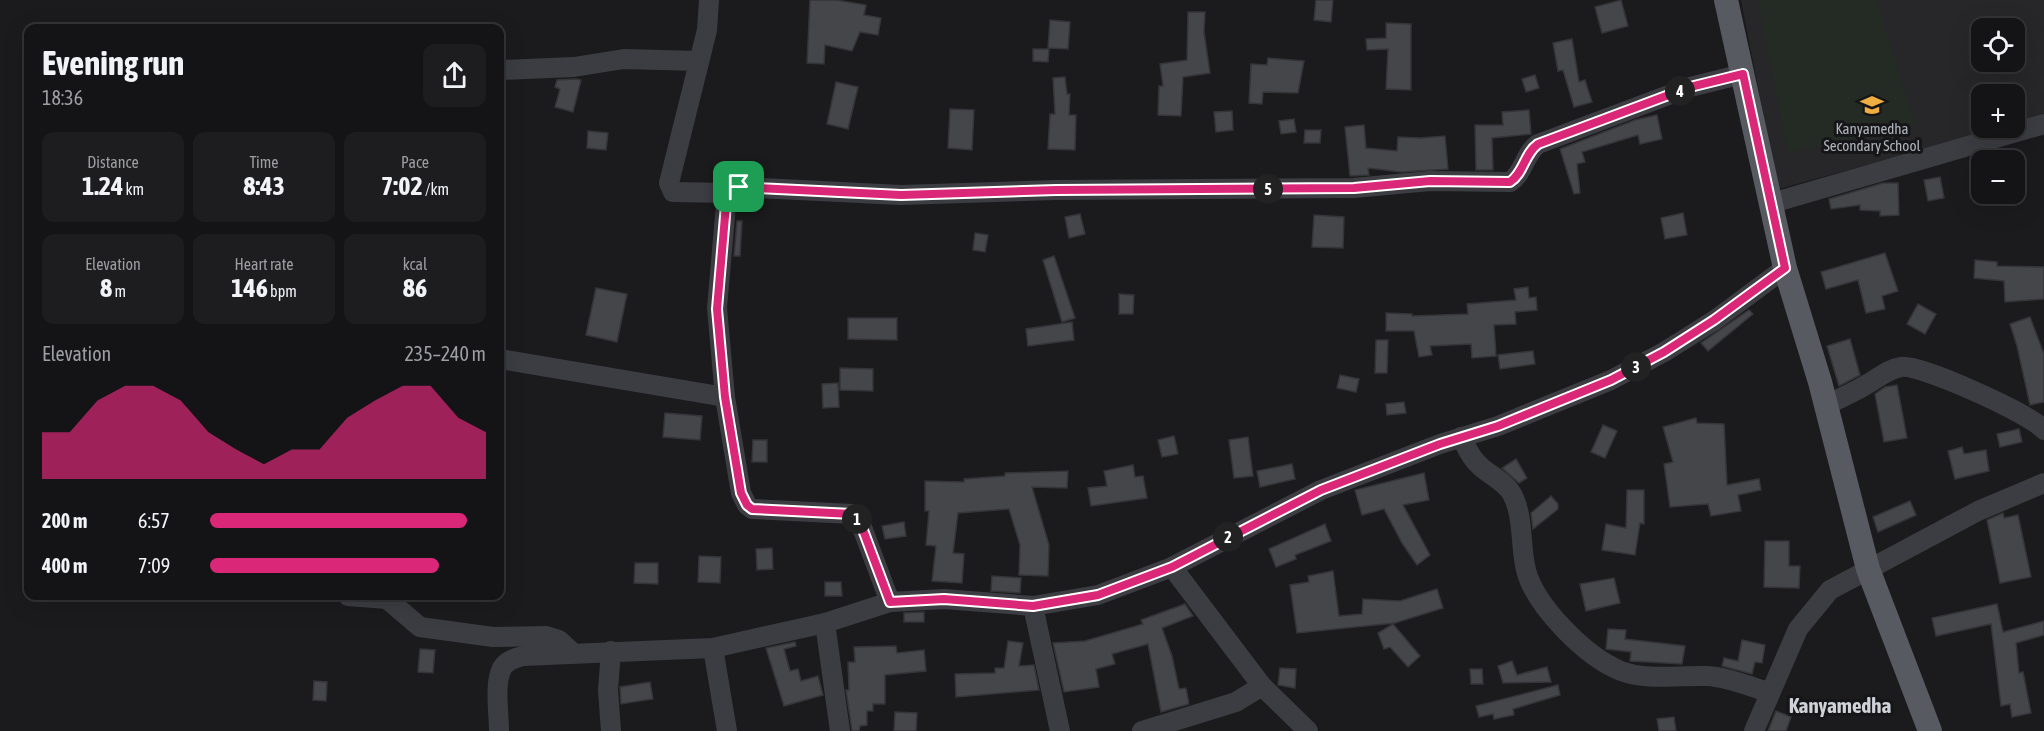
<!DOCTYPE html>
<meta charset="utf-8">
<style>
body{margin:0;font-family:"Asap Condensed",sans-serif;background:#1d1d1f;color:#f1f3f6;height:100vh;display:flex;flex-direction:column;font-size:22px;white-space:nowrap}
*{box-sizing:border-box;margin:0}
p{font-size:20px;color:#9d9ea1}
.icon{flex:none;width:33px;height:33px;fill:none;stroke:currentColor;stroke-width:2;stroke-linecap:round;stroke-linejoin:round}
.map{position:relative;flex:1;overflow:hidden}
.sheet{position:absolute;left:24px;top:24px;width:480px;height:576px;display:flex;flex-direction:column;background:#141416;border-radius:12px;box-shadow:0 6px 24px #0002,0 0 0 2px #333335}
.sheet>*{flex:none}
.controls{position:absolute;left:1971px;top:18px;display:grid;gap:12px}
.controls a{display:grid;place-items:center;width:54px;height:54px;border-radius:12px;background:#141416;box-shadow:0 6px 24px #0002,0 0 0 2px #333335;font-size:30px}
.pin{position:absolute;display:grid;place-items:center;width:51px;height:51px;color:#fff;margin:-26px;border-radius:12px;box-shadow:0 3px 9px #0006}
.km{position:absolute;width:30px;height:30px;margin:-15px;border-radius:50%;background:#222;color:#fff;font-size:16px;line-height:30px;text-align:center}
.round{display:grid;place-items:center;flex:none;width:63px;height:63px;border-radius:12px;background:#1d1d1f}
.summary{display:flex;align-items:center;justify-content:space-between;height:102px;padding:0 18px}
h1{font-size:33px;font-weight:700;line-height:45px}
.figures{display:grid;grid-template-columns:repeat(3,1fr);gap:9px;height:102px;padding:6px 18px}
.figures div{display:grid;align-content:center;border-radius:12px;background:#1d1d1f;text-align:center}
.figures b{font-size:26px;font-weight:700}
.figures small{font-size:16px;font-weight:400}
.figures p{font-size:16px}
.chart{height:168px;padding:12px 18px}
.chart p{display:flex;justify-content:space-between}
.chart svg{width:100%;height:108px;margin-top:6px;fill:#db2777;opacity:.7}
ul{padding:0 18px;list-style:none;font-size:20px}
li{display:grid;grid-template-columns:96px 72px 1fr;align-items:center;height:45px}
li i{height:15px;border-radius:8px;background:#db2777}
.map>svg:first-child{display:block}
</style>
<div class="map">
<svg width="2044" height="731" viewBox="0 0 2044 731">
<rect width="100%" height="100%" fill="#1b1b1d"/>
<!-- built -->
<path fill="#27272a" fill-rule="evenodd" d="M1741 0H2044V116L2015 124 2014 94H1982V128H2003L1778 189ZM1982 28H2014V62H1982Z"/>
<!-- green -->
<polygon fill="#232b24" points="1758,0 1876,0 1916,124 1788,153"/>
<!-- building -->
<g fill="#45464a" stroke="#353539" stroke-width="1.5">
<polygon points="810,0 836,0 866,5 864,15 881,18 878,35 860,32 852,51 825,45 824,64 807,63"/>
<polygon points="1316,0 1333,0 1331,22 1314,20"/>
<polygon points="1621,0 1628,26 1602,33 1595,7"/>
<polygon points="1188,12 1205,12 1204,32 1210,73 1183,77 1181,116 1158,115 1159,86 1163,86 1160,64 1187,60"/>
<polygon points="1050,20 1070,22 1068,49 1048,48"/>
<polygon points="1386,23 1411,24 1411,90 1386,89 1388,49 1367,50 1366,39 1386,38"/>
<polygon points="1572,39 1579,82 1585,80 1592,102 1574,107 1563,70 1558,71 1553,43"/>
<polygon points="1033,49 1049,49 1048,62 1033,61"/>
<polygon points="1268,58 1304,61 1298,93 1263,92 1262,104 1249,103 1251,64 1267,65"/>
<polygon points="1535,75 1539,88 1526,92 1522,79"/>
<polygon points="1065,77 1067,94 1070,94 1069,115 1076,115 1075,150 1048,149 1050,114 1055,114 1053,78"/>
<polygon points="576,79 581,80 573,112 555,107 560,89 555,87 557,80"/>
<polygon points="836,82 858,87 848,129 827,124"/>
<polygon points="950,109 974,110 972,150 948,148"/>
<polygon points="1529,110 1531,134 1492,138 1493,170 1476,170 1475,125 1503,125 1502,112"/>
<polygon points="1232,111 1233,130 1216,132 1214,112"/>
<polygon points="1657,115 1662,139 1640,144 1638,135 1582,152 1585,162 1577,164 1580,193 1574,194 1560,149 1635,120"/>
<polygon points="1294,119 1296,132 1281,134 1279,121"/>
<polygon points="1364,125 1366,148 1397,151 1398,137 1420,138 1445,136 1448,169 1402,172 1368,168 1369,175 1350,176 1345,127"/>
<polygon points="1305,130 1321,130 1320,143 1304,143"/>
<polygon points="588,131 608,133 606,150 587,148"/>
<polygon points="1940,177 1944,198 1928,201 1924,180"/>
<polygon points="1883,183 1898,183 1899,215 1880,216 1880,211 1860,210 1860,205 1831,209 1829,199"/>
<polygon points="1683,213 1687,235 1665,239 1661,218"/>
<polygon points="1080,214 1085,234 1069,238 1065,217"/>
<polygon points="1314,215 1344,217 1343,248 1312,247"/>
<polygon points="737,221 742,221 740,256 734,256"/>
<polygon points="975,233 988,235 985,252 973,250"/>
<polygon points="1885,253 1898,291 1882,296 1885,309 1866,313 1858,280 1826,289 1821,272"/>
<polygon points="1054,256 1075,318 1062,322 1043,260"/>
<polygon points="1975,260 1997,262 1997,266 2044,267 2044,299 2005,302 2004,281 1974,278"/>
<polygon points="1528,287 1529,298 1536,297 1537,310 1515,312 1516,324 1494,325 1496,356 1472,358 1471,344 1430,346 1432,355 1419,357 1414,331 1386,331 1386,313 1412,314 1412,316 1468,314 1467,304 1516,300 1514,289"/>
<polygon points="596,288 627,294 617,342 586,335"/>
<polygon points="1119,294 1134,295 1133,314 1119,314"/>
<polygon points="1918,304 1936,314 1925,334 1907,324"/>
<polygon points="1749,310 1753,314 1708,351 1701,343"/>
<polygon points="2030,317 2044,354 2044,402 2030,405 2017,346 2010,324"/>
<polygon points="848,318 897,318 897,340 848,339"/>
<polygon points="1072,322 1074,340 1028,346 1026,329"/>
<polygon points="1850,339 1860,375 1839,386 1827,346"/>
<polygon points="1376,340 1388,340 1387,373 1375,373"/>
<polygon points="1533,351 1535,364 1500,369 1498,355"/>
<polygon points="840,368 873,369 873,391 840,390"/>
<polygon points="1340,375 1359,379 1356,392 1337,388"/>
<polygon points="838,383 839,407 823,408 822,384"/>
<polygon points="1897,385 1907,438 1884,442 1875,394 1885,387"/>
<polygon points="1404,402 1406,413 1387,415 1386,404"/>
<polygon points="665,413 702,416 700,440 663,437"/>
<polygon points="1696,418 1697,423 1724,424 1727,485 1759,479 1761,490 1738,495 1741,511 1711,516 1708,504 1670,507 1664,464 1673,462 1663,427"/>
<polygon points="1603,425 1617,431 1605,458 1591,452"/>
<polygon points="2019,429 2022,442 2000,447 1997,434"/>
<polygon points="1174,436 1178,454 1162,457 1158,440"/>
<polygon points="1248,437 1253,476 1234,478 1229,440"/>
<polygon points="753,440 767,440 767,462 752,462"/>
<polygon points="1962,447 1964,454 1986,450 1989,471 1955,479 1948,451"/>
<polygon points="1516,459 1527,478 1519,483 1502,468"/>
<polygon points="1292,464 1295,479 1260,487 1257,471"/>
<polygon points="1133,465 1135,477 1143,476 1147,498 1091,506 1088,488 1107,486 1104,471"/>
<polygon points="1068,471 1067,488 1032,487 1049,545 1048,576 1019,575 1020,545 1009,509 958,513 953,553 964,554 962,583 932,581 936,546 926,545 929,511 925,511 925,481 964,482 964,479 1005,476 1005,473"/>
<polygon points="1424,473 1429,500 1403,505 1430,555 1417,565 1402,543 1384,509 1362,515 1355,490"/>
<polygon points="1627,490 1644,490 1644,524 1640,523 1635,555 1602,550 1606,524 1626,528"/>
<polygon points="1551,496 1558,504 1558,509 1533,529 1531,513"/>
<polygon points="1910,501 1916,515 1878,532 1873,517"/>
<polygon points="2003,513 2004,518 2018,515 2031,577 2000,583 1987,520"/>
<polygon points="904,522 906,536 885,539 882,526"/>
<polygon points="1325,524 1331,541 1295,555 1296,559 1276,567 1269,549"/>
<polygon points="1765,541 1789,541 1789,566 1800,566 1799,588 1764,587"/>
<polygon points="772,548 773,569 757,570 756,549"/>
<polygon points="699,556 721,557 720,583 698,582"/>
<polygon points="635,563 658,563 658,584 634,583"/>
<polygon points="1333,571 1339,616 1362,614 1363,599 1400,601 1437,589 1443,608 1395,623 1297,633 1290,585 1309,582 1308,576"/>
<polygon points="992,576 1021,578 1020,593 991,591"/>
<polygon points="1614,578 1620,603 1586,611 1580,584"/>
<polygon points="825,582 841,582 842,596 825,596"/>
<polygon points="1185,604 1193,616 1162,628 1172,656 1179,689 1186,688 1189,704 1161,712 1148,644 1112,654 1115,664 1096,669 1099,687 1064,692 1053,643 1085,641 1143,624 1141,620"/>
<polygon points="1997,604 2003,632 2044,621 2044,635 2016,643 2019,673 2023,672 2031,713 2012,717 2010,704 2001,706 1991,624 1936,636 1932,618"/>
<polygon points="924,612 924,622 904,622 904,613"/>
<polygon points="1393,624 1420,656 1408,667 1390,647 1384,649 1378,633"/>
<polygon points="1608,629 1626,630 1625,639 1685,646 1682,664 1630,661 1631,652 1606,649"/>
<polygon points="1742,640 1765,645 1762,663 1755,662 1752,674 1722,666 1724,658 1738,661"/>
<polygon points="1008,641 1023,643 1019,666 1034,665 1039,690 956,697 955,674 995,673 995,668 1004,668"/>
<polygon points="795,642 796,646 784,649 790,671 798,669 801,681 818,676 823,695 784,706 766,648"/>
<polygon points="896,646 897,653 924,650 926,671 885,675 885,704 873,704 873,711 867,711 867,725 860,726 859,731 852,731 846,690 849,690 848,662 855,662 854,647"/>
<polygon points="420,649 435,650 433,673 418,672"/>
<polygon points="1512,661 1517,675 1547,667 1551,682 1503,683 1498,666"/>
<polygon points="1280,668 1296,669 1295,688 1278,685"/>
<polygon points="1470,669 1482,669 1483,684 1471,684"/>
<polygon points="314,681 327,682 326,701 313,700"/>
<polygon points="650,682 653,699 621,704 620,687"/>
<polygon points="1558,685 1560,695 1513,709 1514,715 1494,719 1493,714 1479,717 1476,706"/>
<polygon points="1776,711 1791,717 1786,731 1768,731"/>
<polygon points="895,712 917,713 916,731 894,731"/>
<polygon points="1674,717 1676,731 1659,731 1657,719"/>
</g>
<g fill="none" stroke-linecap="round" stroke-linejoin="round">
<!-- minor -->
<g stroke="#3c3d42" stroke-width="20">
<polyline points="709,0 707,30 669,183 673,192 727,193 717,308 725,397 741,493 747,505 752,509 852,514 860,522 890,602"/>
<polyline points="500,70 574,67 624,59 699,61"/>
<path d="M727 193 739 187 901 195 1056 190 1354 188 1430 181 1510 182C1524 173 1524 154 1538 144L1690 87 1743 74"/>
<polyline points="1772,203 2044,124"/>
<polyline points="500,359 725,397"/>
<path d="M1826 405C1839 399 1852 393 1864 386 1876 380 1887 369 1901 367 1920 364 2031 414 2044 430"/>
<path d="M1461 437C1466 446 1470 457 1478 464 1488 475 1504 480 1512 494 1524 516 1520 546 1526 570 1535 606 1586 657 1621 671 1647 681 1679 675 1707 676 1728 677 1748 686 1768 692"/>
<polyline points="1172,567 1262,686 1308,731"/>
<polyline points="348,596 387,599 420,627 493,637 546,636 559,640 572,652"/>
<polyline points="1033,606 1060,731"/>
<polyline points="825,623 840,731"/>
<polyline points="713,648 727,731"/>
<polyline points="611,651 608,690 611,731"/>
<path d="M499 731C499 713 494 684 502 668 507 660 516 658 523 656L713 648 825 623 890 602 944 599 1033 606 1098 595 1172 567 1321 490 1440 444 1498 426 1611 380 1664 352 1715 320 1785 268"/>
<polyline points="1142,731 1236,702 1262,686"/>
<polyline points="1754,731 1798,629 1830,590 1978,511 2044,483"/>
</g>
<!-- major -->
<polyline stroke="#585a61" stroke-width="24" points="1726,0 1785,268 1820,382 1868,569 1930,731"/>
</g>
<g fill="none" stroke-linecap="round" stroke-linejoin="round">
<!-- route casing -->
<g stroke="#fff" stroke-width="12">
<path id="route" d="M1743 74 1785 268 1714 320 1664 352 1611 380 1498 426 1440 444 1321 490 1172 567 1098 595 1033 606 944 599 890 602 860 522 852 514 752 509 747 505 741 493 725 397 717 309 727 193 739 187 901 195 1056 190 1354 188 1430 181 1510 182C1524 173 1524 154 1538 144L1690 87Z"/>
</g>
<!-- route -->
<use href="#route" stroke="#db2777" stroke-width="8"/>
</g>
<!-- icons -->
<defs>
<g id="school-bare" transform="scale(1.8)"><path d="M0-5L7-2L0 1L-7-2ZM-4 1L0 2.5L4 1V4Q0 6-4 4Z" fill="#eeae42" stroke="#161618" stroke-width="2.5" paint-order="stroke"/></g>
</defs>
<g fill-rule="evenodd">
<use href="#school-bare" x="1872" y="105"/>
</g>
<g text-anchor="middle" stroke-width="6" stroke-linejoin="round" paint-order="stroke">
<!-- poi labels -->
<g font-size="15" fill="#aeb3bc" stroke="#161618">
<text x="1872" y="134">Kanyamedha<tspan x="1872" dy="17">Secondary School</tspan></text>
</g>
<!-- district labels -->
<g font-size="21" font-weight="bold" fill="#cfd2d8" stroke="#161618">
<text x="1840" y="713">Kanyamedha</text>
</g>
</g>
</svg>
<div class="controls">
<a><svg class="icon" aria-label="locate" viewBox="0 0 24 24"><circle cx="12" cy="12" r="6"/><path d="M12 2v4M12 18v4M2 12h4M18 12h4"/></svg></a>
<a>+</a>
<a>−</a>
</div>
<div class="pin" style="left:739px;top:187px;background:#1e9e55"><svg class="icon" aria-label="arrive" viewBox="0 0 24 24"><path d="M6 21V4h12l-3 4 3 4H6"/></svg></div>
<b class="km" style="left:857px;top:519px">1</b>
<b class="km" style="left:1228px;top:537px">2</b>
<b class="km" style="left:1636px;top:367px">3</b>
<b class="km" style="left:1680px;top:91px">4</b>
<b class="km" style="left:1268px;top:189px">5</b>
<section class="sheet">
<div class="summary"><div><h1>Evening run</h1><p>18:36</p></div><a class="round"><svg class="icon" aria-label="share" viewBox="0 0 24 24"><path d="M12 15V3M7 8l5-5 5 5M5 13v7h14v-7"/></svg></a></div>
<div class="figures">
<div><p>Distance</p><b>1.24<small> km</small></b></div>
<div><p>Time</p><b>8:43</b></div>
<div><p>Pace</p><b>7:02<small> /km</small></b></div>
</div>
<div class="figures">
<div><p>Elevation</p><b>8<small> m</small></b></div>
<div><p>Heart rate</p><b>146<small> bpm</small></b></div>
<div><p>kcal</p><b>86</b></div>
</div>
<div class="chart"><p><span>Elevation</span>235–240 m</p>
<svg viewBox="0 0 160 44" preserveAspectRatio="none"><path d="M0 44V25L10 25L20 12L30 6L40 6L50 12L60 25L70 32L80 38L90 32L100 32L110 19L120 12L130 6L140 6L150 19L160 25V44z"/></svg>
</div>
<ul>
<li><b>200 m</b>6:57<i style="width:93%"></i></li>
<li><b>400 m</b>7:09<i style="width:83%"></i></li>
</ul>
</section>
</div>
